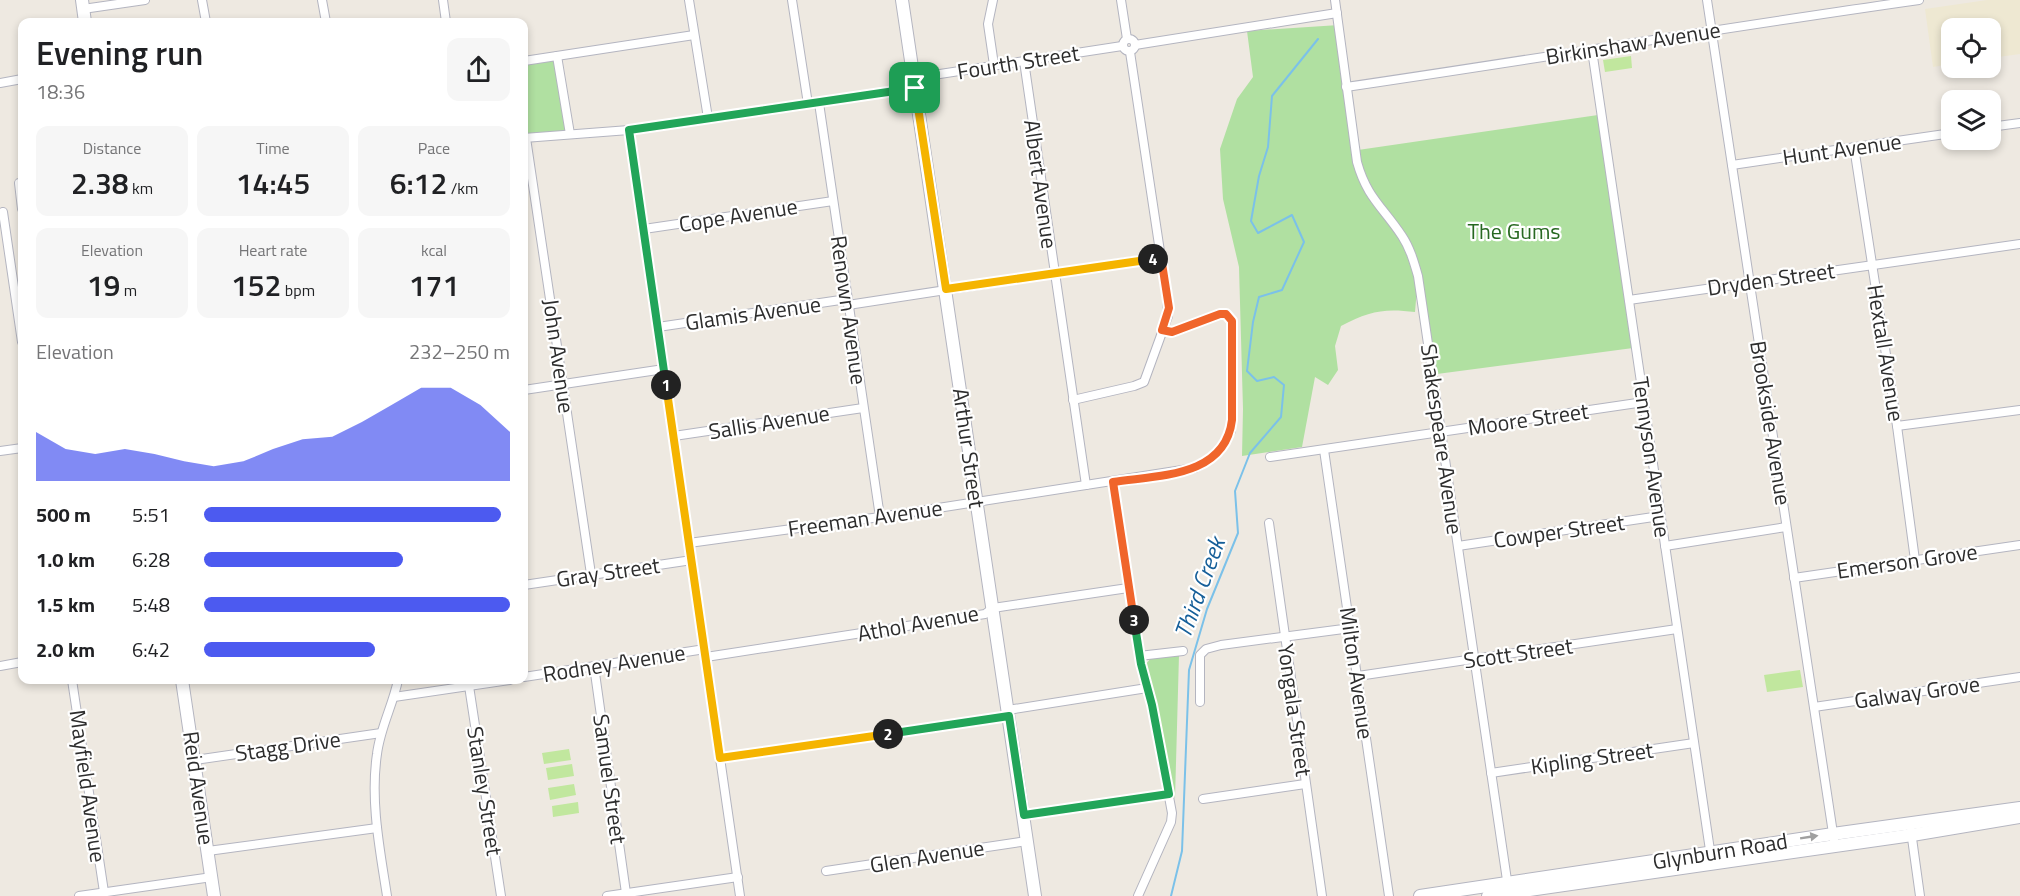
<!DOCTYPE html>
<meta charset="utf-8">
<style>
body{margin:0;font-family:"Titillium Web",sans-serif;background:#f6f6f6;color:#202124;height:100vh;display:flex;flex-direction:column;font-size:22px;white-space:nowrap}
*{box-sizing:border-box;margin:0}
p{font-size:20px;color:#757577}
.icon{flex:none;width:33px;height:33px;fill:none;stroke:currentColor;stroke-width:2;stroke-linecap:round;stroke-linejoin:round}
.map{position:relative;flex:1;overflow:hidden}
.sheet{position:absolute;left:18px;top:18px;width:510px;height:666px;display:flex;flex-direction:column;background:#fff;border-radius:12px;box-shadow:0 3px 9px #0003}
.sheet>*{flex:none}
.fabs{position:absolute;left:1941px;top:18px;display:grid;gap:12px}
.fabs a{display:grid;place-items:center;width:60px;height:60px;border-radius:12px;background:#fff;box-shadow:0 3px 9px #0003;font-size:30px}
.pin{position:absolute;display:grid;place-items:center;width:51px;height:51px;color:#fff;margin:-26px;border-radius:12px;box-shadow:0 3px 9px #0006}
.km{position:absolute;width:30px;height:30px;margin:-15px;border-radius:50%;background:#222;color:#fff;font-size:16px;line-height:30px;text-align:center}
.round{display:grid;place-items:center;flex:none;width:63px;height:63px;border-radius:12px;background:#f6f6f6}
.summary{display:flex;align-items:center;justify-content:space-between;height:102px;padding:0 18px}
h1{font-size:33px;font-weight:600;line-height:45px}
.figures{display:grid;grid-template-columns:repeat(3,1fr);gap:9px;height:102px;padding:6px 18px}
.figures div{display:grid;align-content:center;border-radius:12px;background:#f6f6f6;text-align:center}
.figures b{font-size:30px;font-weight:600}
.figures small{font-size:16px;font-weight:400}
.figures p{font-size:16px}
.chart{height:168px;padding:12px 18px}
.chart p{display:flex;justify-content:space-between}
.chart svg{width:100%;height:108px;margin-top:6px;fill:#4c5af0;opacity:.7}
ul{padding:0 18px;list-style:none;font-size:20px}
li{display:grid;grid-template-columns:96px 72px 1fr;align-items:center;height:45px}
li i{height:15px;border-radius:8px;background:#4c5af0}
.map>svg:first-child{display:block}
</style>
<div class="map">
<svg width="2020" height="896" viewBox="0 0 2020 896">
<rect width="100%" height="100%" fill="#eee9e1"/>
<!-- education -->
<polygon fill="#eee8d2" points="1987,0 2020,0 2020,54 1991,58 1990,28 1952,28 1951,64 1933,67 1925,9"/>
<!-- park -->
<g fill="#b0e0a1">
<path d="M1339 25 1361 178 1401 234 1418 276 1415 312C1384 308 1369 311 1341 326L1335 346 1338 370 1328 385 1315 377 1302 447 1242 456 1243 409 1239 267 1223 199 1220 149 1237 99 1253 77 1247 31Z"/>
<polygon points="557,56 570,134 524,138 524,61"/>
<polygon points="1598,115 1633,348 1437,374 1422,276 1410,243 1366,182 1358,150"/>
<polygon points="1179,655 1175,799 1156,699 1146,664 1151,658"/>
</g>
<!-- pitch -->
<g fill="#c1e79e">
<polygon points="1631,56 1632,68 1605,72 1603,60"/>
<polygon points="1800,670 1803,687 1767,692 1764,675"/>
<polygon points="569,749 571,760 544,764 542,753"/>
<polygon points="572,764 574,776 548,780 546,768"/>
<polygon points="574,784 576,795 550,800 548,788"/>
<polygon points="578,802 579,813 553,817 552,806"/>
</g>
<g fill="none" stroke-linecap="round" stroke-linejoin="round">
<!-- stream -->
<polyline stroke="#7bc1e9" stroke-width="2" points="1171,896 1182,851 1189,670 1207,609 1238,533 1235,491 1250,453 1281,417 1284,385 1274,377 1257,381 1247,371 1253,322 1259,297 1282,290 1304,242 1292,215 1258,233 1251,221 1259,176 1268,147 1272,96 1318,39"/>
<!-- street casing -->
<g stroke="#b4b5c0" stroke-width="10">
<g id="street">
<polyline points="202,0 206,22"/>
<polyline points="322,0 326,22"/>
<polyline points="443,0 446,22"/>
<polyline points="689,0 708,118"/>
<polyline points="792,0 808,104"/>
<polyline points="993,0 988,24 994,65"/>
<polyline points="1121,0 1127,39"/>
<path d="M1335 0 1357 162C1367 198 1383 207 1402 236 1410 248 1414 262 1418 276L1508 887"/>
<polyline points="1707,0 1834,840"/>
<polyline points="83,9 145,0"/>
<circle cx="1129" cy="45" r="6"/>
<polyline points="1135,45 1337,13"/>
<polyline points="1592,50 1711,857"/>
<polyline points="557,56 570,134"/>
<polyline points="524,61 694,35"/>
<polyline points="1024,61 1086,485"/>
<polyline points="914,78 1122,46"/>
<polyline points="0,83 22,79"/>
<path d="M1346 87C1537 59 1728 27 1919 0"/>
<polyline points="819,103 880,517"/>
<polyline points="1990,127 2020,123"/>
<polyline points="629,130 740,896"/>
<polyline points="524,138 629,130 915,88"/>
<polyline points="526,138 591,574"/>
<polyline points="1854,147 1897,426 1915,560"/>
<polyline points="1732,165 1952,133"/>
<polyline points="19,183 22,209"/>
<polyline points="3,212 22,342"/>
<polyline points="644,229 833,201"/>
<polyline points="1629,300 2020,244"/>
<polyline points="848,305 1161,257"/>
<polyline points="658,327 847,299"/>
<polyline points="524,390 664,369"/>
<polyline points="1073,400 1134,386 1144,382 1168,316 1167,298 1130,52"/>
<polyline points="1897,426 2020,410"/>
<polyline points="674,436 863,408"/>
<polyline points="1324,450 1389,896"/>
<polyline points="0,451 22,448"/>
<polyline points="1270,457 1644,402"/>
<polyline points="1113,481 1141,664 1152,705 1172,813 1171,822 1138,896"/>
<polyline points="1269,523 1322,896"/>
<path d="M689 543 880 517 1195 468C1212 460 1222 448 1231 431L1232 321 1226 314H1220L1171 332 1163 330"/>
<polyline points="1458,546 1660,516"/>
<polyline points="1665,546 1786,527"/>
<polyline points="1794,578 2020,545"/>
<polyline points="524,585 692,560"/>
<polyline points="1139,656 1183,651"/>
<polyline points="706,657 985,614 993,608 1128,588"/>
<polyline points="0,666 22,662"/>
<polyline points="594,666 626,893"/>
<polyline points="1358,676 1677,629"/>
<polyline points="524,677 705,649"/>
<polyline points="72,680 104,892"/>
<polyline points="469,686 501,896"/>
<polyline points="394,697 510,680"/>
<polyline points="1200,702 1200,655 1206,649 1221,645 1351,628"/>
<polyline points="1814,707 2020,677"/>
<polyline points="1008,710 1147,688"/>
<polyline points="720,758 1009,716"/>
<polyline points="195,760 381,733"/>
<polyline points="1491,773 1694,743"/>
<polyline points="1203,799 1305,784"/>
<polyline points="1024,815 1169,794"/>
<polyline points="1911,831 1920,896"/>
<polyline points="208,851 377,828"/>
<polyline points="826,871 1027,841"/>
<polyline points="79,896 212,877"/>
<path d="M387 896C380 850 370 801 377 754 380 728 393 705 398 680"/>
<polyline points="607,896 738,877"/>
</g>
</g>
<!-- secondary casing -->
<g stroke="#b4b5c0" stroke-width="14">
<g id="secondary">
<polyline points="82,0 85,22"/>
<polyline points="902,0 1035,896"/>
<polyline points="182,680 214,896"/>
<polyline points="1420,896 1833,834 2020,808"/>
<polyline points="1488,896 1912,835 2020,817"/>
</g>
</g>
<!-- street -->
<use href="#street" stroke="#fff" stroke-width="8"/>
<!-- secondary -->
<use href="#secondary" stroke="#fff" stroke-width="12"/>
</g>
<!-- one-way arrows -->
<defs><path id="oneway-solid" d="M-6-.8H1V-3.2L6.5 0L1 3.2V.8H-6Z" transform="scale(1.5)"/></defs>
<use fill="#a0a0a0" href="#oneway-solid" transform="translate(1809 837) rotate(-9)"/>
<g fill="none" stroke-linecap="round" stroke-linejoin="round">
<!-- split-1 casing -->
<g stroke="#fff" stroke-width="12">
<polyline id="split-1" points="666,385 629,130 915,88"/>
</g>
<!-- split-2 casing -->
<g stroke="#fff" stroke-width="12">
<polyline id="split-2" points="666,385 720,758 888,734"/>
</g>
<!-- split-3 casing -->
<g stroke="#fff" stroke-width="12">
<polyline id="split-3" points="888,734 1009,716 1024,815 1169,794 1152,705 1141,664 1134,620"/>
</g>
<!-- split-4 casing -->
<g stroke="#fff" stroke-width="12">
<path id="split-4" d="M1134 620 1113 482C1157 475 1225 478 1232 420V321L1226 314H1220L1172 332 1162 330 1169 308 1161 257 1153 259"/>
</g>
<!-- split-5 casing -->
<g stroke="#fff" stroke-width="12">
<polyline id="split-5" points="915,88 946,289 1153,259"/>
</g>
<!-- split-1 -->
<use href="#split-1" stroke="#22a559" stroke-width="8"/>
<!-- split-2 -->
<use href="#split-2" stroke="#f5b400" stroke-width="8"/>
<!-- split-3 -->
<use href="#split-3" stroke="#22a559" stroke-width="8"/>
<!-- split-4 -->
<use href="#split-4" stroke="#f0652b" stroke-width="8"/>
<!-- split-5 -->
<use href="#split-5" stroke="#f5b400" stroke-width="8"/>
</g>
<g text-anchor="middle" stroke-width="4.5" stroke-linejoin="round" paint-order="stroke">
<!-- street labels -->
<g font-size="22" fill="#2d2d2d" stroke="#fff">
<text transform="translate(1633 43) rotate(-9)" y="8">Birkinshaw Avenue</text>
<text transform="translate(1018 62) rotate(-9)" y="8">Fourth Street</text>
<text transform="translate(1842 149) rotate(-8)" y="8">Hunt Avenue</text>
<text transform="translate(1041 184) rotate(82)" y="8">Albert Avenue</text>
<text transform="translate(738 215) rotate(-9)" y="8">Cope Avenue</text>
<text transform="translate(1771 279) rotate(-8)" y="8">Dryden Street</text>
<text transform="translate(849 310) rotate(82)" y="8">Renown Avenue</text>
<text transform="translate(753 313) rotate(-8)" y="8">Glamis Avenue</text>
<text transform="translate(1886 353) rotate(81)" y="8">Hextall Avenue</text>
<text transform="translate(559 356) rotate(82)" y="8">John Avenue</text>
<text transform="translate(1528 419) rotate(-8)" y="8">Moore Street</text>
<text transform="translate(769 422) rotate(-9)" y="8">Sallis Avenue</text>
<text transform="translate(1771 423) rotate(81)" y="8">Brookside Avenue</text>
<text transform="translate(1442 439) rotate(82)" y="8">Shakespeare Avenue</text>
<text transform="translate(969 448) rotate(82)" y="8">Arthur Street</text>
<text transform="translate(1652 457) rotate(82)" y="8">Tennyson Avenue</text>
<text transform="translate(865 518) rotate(-8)" y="8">Freeman Avenue</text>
<text transform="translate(1559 531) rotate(-8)" y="8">Cowper Street</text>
<text transform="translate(1907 561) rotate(-8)" y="8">Emerson Grove</text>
<text transform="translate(608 572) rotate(-8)" y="8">Gray Street</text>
<text transform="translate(918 623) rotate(-10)" y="8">Athol Avenue</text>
<text transform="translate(1518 653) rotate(-8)" y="8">Scott Street</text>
<text transform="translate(614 663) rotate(-9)" y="8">Rodney Avenue</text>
<text transform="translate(1357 673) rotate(82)" y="8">Milton Avenue</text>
<text transform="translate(1917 692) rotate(-8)" y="8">Galway Grove</text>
<text transform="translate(1295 710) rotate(82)" y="8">Yongala Street</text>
<text transform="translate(288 746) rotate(-8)" y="8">Stagg Drive</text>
<text transform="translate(1592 758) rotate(-8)" y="8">Kipling Street</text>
<text transform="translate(610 779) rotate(82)" y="8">Samuel Street</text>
<text transform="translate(88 786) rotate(82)" y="8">Mayfield Avenue</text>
<text transform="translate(199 788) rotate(82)" y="8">Reid Avenue</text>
<text transform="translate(485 791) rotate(81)" y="8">Stanley Street</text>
<text transform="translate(1720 851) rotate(-9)" y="8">Glynburn Road</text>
<text transform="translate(927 856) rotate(-9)" y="8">Glen Avenue</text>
</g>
<!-- park labels -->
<g font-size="22" fill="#276820" stroke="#fff">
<text x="1514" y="239">The Gums</text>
</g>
<!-- water labels -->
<g font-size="24" font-style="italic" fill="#165f99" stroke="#fff">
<text transform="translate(1200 588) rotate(-70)" y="8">Third Creek</text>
</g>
</g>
</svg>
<div class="fabs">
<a><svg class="icon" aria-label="locate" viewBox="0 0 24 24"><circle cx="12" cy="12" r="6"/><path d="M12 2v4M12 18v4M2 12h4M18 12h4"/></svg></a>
<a><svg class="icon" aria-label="layers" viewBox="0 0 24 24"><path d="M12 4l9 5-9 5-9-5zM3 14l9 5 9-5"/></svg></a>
</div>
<div class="pin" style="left:915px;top:88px;background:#1e9e55"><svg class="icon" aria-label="arrive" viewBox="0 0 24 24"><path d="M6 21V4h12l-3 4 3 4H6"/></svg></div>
<b class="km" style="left:666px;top:385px">1</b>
<b class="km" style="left:888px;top:734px">2</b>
<b class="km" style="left:1134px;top:620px">3</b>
<b class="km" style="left:1153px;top:259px">4</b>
<section class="sheet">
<div class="summary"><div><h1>Evening run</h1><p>18:36</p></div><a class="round"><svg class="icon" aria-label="share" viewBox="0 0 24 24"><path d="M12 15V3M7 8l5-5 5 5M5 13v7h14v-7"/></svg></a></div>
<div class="figures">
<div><p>Distance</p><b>2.38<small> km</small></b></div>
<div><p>Time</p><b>14:45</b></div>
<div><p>Pace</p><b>6:12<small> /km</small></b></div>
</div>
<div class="figures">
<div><p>Elevation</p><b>19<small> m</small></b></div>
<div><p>Heart rate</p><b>152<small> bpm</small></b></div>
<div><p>kcal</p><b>171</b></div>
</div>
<div class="chart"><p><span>Elevation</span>232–250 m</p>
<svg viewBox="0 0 160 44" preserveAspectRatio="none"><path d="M0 44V24L10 31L20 33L30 31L40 33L50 36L60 38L70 36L80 31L90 27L100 26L110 20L120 13L130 6L140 6L150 13L160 24V44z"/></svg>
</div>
<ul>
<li><b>500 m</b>5:51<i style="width:97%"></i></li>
<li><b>1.0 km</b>6:28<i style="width:65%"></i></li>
<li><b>1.5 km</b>5:48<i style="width:100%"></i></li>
<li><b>2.0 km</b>6:42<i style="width:56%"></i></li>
</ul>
</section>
</div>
